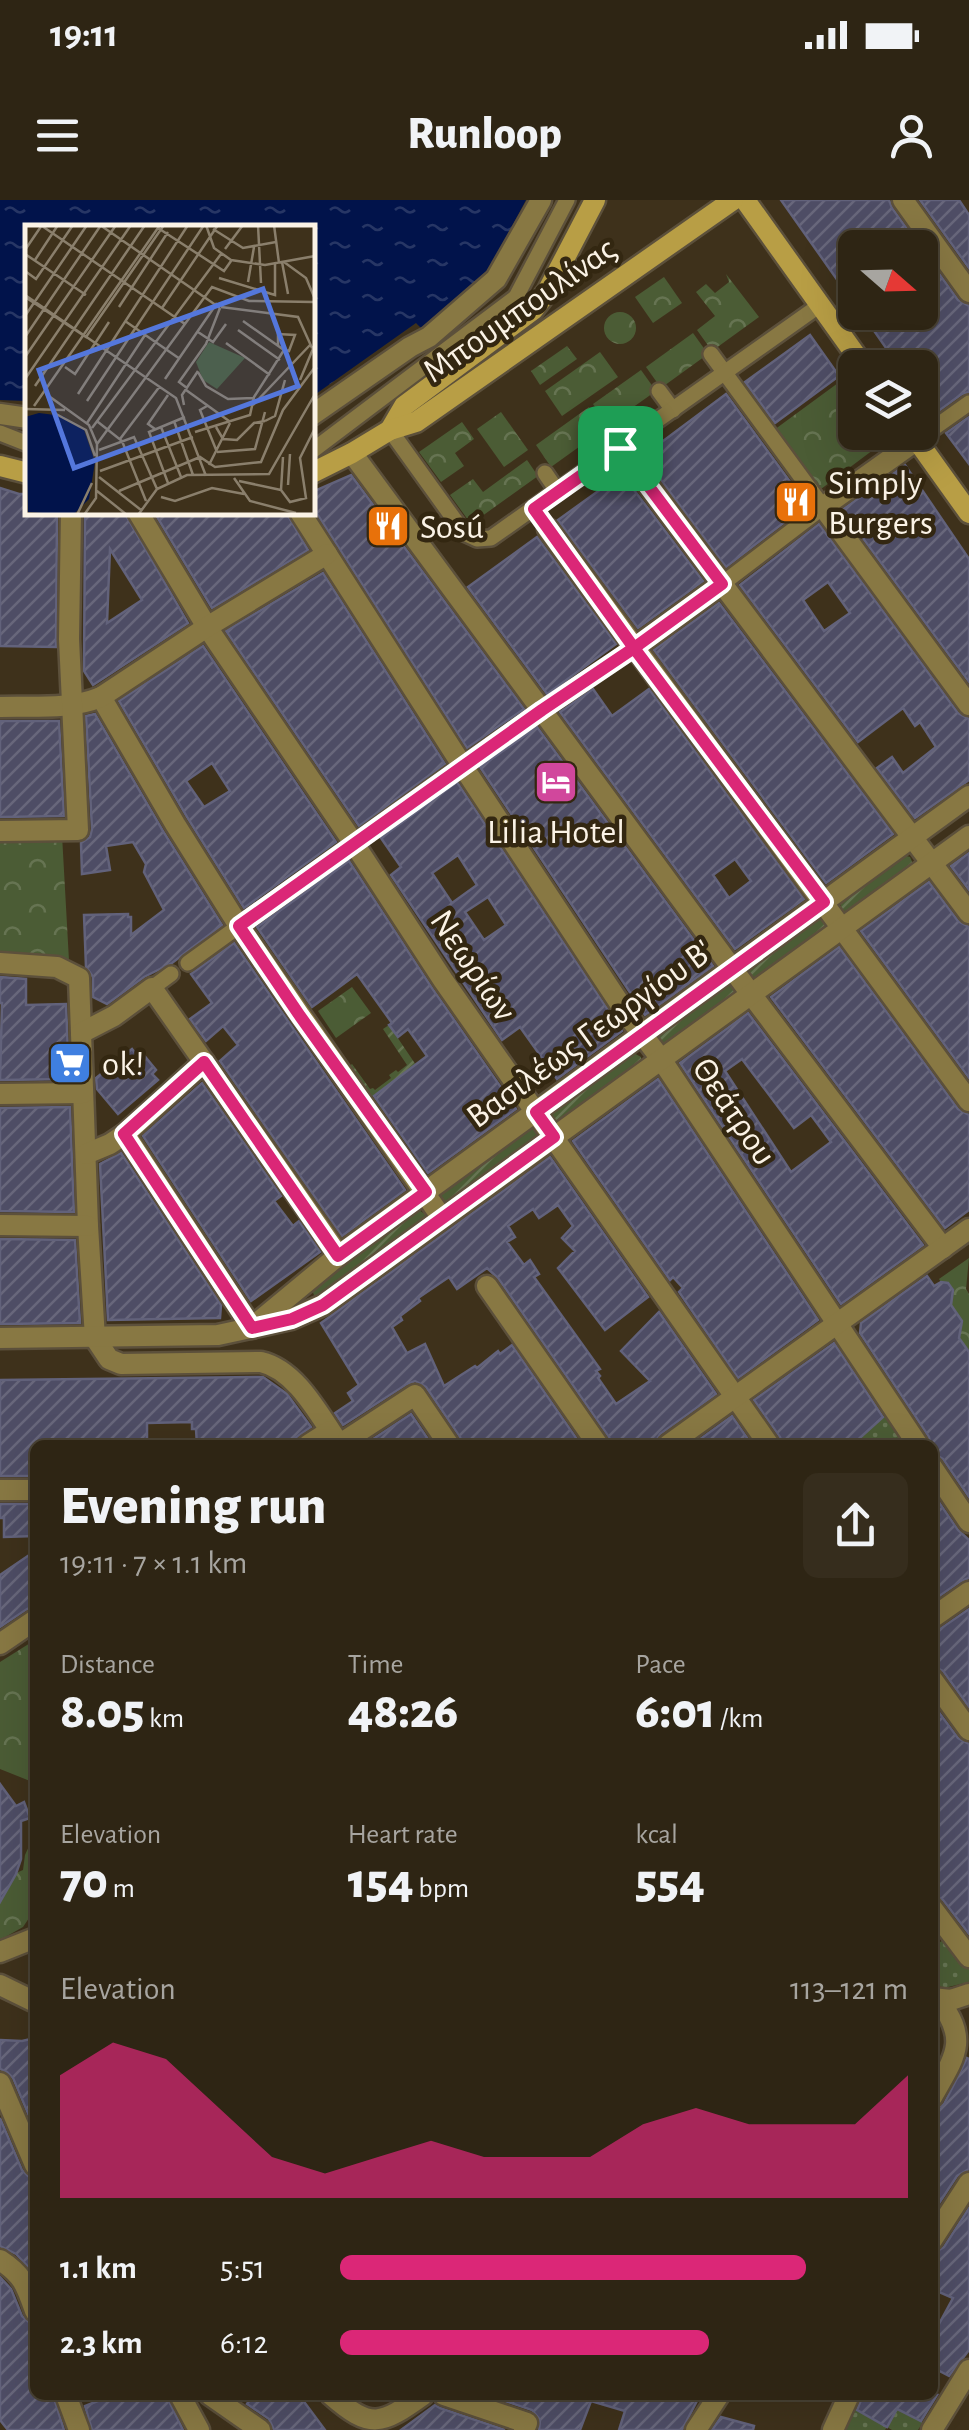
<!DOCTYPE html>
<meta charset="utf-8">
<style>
body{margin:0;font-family:"Alegreya Sans",sans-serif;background:#362d1d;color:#f1f3f6;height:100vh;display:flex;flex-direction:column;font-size:38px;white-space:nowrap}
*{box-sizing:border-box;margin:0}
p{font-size:32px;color:#a7a5a0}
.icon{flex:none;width:55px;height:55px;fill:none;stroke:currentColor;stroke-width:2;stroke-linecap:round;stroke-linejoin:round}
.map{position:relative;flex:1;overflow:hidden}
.sheet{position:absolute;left:30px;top:1240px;width:908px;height:960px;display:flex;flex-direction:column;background:#2e2514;border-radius:15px;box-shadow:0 10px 40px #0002,0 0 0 2px #494234}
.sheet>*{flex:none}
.needle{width:65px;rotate:110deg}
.tools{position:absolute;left:838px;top:30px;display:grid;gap:20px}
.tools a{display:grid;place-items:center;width:100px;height:100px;border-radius:15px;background:#2e2514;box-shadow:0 10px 40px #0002,0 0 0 2px #494234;font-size:50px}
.pin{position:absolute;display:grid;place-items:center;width:85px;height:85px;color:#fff;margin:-42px;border-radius:20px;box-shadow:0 5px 15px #0006}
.round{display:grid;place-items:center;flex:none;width:105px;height:105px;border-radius:15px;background:#362d1d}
.headline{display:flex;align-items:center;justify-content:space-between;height:170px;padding:0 30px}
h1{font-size:55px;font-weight:800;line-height:75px}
.stats{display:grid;grid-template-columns:repeat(3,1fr);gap:15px;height:170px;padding:10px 30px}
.stats div{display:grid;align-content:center}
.stats b{font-size:50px;font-weight:800}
.stats small{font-size:28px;font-weight:400}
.stats p{font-size:28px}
.chart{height:280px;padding:20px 30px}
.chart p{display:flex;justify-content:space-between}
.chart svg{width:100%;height:180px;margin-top:10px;fill:#db2777;opacity:.7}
ul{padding:0 30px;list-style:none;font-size:32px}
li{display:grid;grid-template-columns:160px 120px 1fr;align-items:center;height:75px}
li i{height:25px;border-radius:12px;background:#db2777}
.status{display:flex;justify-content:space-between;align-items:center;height:70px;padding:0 50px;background:#2e2514;direction:ltr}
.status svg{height:28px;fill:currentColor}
header{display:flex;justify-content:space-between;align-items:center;height:130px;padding:0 30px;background:#2e2514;font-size:45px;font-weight:800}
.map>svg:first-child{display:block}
</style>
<div class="status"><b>19:11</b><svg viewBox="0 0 49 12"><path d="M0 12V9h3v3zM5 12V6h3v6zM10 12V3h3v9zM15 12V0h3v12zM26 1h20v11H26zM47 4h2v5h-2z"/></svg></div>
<header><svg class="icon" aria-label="menu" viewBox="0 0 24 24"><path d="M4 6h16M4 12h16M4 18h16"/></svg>Runloop<svg class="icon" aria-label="person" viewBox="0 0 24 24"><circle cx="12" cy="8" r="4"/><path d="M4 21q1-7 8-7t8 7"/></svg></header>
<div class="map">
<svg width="969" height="2230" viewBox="0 0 969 2230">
<defs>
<pattern id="grass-dots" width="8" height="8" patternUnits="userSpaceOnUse" patternTransform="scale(2.5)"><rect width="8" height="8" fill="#4b5c35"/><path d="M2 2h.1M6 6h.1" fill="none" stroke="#667452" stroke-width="1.8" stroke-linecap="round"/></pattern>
<pattern id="forest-crowns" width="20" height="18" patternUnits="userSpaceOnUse" patternTransform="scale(2.5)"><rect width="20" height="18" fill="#4b5c35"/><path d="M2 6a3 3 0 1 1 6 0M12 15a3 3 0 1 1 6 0" fill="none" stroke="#667452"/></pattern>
<pattern id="garden-furrows" width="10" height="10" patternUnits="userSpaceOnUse" patternTransform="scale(2.5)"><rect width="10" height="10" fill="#4b5c35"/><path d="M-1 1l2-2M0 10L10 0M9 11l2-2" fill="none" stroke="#667452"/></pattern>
<pattern id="water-ripples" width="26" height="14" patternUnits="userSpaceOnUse" patternTransform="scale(2.5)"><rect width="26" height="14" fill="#01134b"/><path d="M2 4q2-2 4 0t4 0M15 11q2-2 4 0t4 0" fill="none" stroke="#273665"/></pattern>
<pattern id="building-hatch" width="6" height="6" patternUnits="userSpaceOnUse" patternTransform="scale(2.5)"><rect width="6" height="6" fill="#4e4d65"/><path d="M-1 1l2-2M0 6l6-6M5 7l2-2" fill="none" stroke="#68677b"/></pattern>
</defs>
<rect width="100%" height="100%" fill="#3e311b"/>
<!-- grass -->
<g fill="url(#grass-dots)">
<polygon points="887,1213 908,1243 906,1245 852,1245"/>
<polygon points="946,1738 969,1769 969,1782 944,1788 933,1783 933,1747"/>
<polygon points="851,2206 886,2227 897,2209 923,2222 918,2230 892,2230 887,2227 885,2230 839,2230"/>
</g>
<!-- forest -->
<g fill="url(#forest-crowns)">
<polygon points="726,74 759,117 712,151 697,130 715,116 696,92 706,84 715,93 729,82"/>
<polygon points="664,77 682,103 653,123 635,97"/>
<circle cx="620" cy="128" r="16"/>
<polygon points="693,133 708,154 661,188 646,167"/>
<polygon points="567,146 577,159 540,185 531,171"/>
<polygon points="600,152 618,177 562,216 545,191"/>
<polygon points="641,170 656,191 608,225 593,204"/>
<polygon points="838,183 855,207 855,232 873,233 881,244 817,292 774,230"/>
<polygon points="589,207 604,229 551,267 536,245"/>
<polygon points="501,212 528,250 504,267 477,229"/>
<polygon points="462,222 474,239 455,253 464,266 441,282 419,252"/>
<polygon points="527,260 538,276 471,324 450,295 473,279 483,292"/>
<polygon points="62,635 69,761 35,754 0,753 0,638"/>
<polygon points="352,787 371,813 336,838 318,811"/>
<polygon points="969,1058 966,1089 969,1094 969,1150 959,1138 945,1102 952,1097 953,1089 948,1083 941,1082 939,1079"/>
<polygon points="35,1440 35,1583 0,1569 0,1462"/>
<polygon points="35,1633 35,1709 23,1727 0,1740 0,1701 14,1674 23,1670 25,1655"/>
</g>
<!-- garden -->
<g fill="url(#garden-furrows)">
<polygon points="903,655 910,657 913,664 845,714 842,712 840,701"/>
<polygon points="817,718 826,723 826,731 760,780 753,781 746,772 747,768"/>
<polygon points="726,784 733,786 735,797 663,846 656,837 657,833"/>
<polygon points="389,825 416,865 367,900 346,869 352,864 370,889 373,888 375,890 391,878 389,875 396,870 398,872 407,865 383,829"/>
<polygon points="632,852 641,857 641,865 560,924 550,918 550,911"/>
<polygon points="530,925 540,931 540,938 451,1004 443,1005 438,1000 438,992"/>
<polygon points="416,1008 425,1014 425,1021 321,1097 314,1095 311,1088"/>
</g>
<!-- water -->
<polygon fill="url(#water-ripples)" points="0,0 526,0 488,71 422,129 416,123 313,196 312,28 28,28 27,201 0,200"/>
<!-- building -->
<g fill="url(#building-hatch)" stroke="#62627b" stroke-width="2.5" fill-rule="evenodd">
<polygon points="781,0 889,0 892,8 958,100 969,106 969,192 962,194 933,215 920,196 920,168 900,168 861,112 920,112 920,48 855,48 855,105"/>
<polygon points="920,0 959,0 969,15 969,68"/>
<polygon points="810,135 839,176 775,223 745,182"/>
<polygon points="726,194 807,305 726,367 643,256"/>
<polygon points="969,217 969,264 946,233"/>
<polygon points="905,265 969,359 969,482 842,310"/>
<polygon points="622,274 703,381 638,428 558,320"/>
<polygon points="351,275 524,509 467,548 312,306 312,292"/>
<polygon points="0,288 19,294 28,294 28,312 57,312 56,447 0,446"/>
<path d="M85 312H124L188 423 93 485 84 471ZM110 349 142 400 107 423Z"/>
<polygon points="154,312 286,312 308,350 212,408"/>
<path d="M819 324 958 513 969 519V580L915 618 877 568 892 557 903 573 936 547 920 522 915 526 903 508 858 542 740 385ZM828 382 850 413 824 431 803 400Z"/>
<polygon points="537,337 616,444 547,494 468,387"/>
<polygon points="323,373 445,564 359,626 226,431"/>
<polygon points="719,403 893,634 826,683 654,450"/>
<path d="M203 446 336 642 244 708 187 617 119 501ZM212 563 230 591 204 607 186 581Z"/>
<path d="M593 489 612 516 649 489 804 699 735 749 560 512ZM735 659 751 681 729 698 713 675Z"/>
<polygon points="95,514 163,631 222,725 172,763 144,777 107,804 93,797 93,777 86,767 84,715 128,714 128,717 131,717 131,735 164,710 144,672 146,664 133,642 106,646 110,670 82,674 81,643 90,637 92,629 86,516"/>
<polygon points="0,521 59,521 64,616 0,617"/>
<polygon points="537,527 713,766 645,815 480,567"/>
<path d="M457 582 622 831 557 879 520 827 502 840 391 675 401 667 381 638ZM458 655 477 685 452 703 432 673ZM488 697 506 725 484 740 465 712Z"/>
<polygon points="969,653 969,690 951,666"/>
<polygon points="349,661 432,788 516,909 428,973 374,896 427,856 408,829 398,837 389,825 392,823 357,774 312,807 257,727"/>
<polygon points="929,682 958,721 969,727 969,878 861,731"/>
<polygon points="234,743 405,990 342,1036 220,861 238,845 223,826 206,841 190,819 212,803 191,774"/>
<polygon points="839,747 958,909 969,915 969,1010 945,1028 771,797"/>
<polygon points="0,777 26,779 26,805 66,804 69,879 0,880 2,803 0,803"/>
<path d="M748 813 923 1045 841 1104 680 863ZM742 859 794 928 811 915 831 942 791 972 725 871Z"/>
<polygon points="132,849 139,858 143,854 156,870 152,874 158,880 118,914 97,889 96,878"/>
<polygon points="658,879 818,1120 738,1178 679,1092 683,1088 673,1077 670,1080 573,941"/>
<polygon points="202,883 281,996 274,1001 293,1026 299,1021 320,1052 251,1101 143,936"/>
<polygon points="70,907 74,1012 0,1011 0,908"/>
<polygon points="121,953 221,1105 220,1118 108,1120 100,964"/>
<polygon points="550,957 648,1097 605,1130 558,1068 575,1051 562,1038 573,1026 558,1005 539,1018 533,1009 508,1026 515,1037 507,1042 524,1065 530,1060 539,1074 534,1077 600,1169 596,1171 600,1176 598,1178 616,1204 650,1181 621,1151 659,1112 716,1194 660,1234 654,1245 612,1245 609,1237 498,1078 487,1068 457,1089 449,1077 418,1098 420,1101 400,1116 402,1120 392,1127 407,1153 425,1144 444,1186 475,1166 477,1168 498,1151 500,1154 512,1145 581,1245 569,1245 566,1241 561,1245 463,1245 460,1237 426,1187 415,1181 407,1184 343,1225 335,1213 353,1201 348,1193 359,1185 321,1123"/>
<polygon points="0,1039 75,1040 80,1123 0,1124"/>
<polygon points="927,1076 934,1086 941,1082 948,1083 953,1090 951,1105 962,1121 959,1138 969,1152 969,1297 943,1259 932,1253 929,1237 860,1133 861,1123"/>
<polygon points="834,1143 883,1217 852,1245 783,1245 780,1237 754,1200"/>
<polygon points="263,1177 287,1194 311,1227 285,1245 197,1245 196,1229 192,1229 192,1222 147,1223 147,1245 35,1245 35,1276 0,1276 0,1180"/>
<polygon points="411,1214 432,1245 364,1245"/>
<polygon points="732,1216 752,1245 692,1245"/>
<polygon points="932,1292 958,1330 969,1340 969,1378 961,1381 932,1401"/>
<polygon points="0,1304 35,1304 35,1336 4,1337 4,1318 0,1318"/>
<polygon points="35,1351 35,1406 27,1409 0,1427 0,1375"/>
<polygon points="969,1409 969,1507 943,1471 932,1466 932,1432 940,1429"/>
<polygon points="932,1503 958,1538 969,1544 969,1734 943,1700 932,1695"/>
<polygon points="0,1584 16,1606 24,1602 30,1618 21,1621 21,1659 16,1674 0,1702"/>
<polygon points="35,1838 35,1930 13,1878 7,1872 0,1869 0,1840 22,1841"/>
<polygon points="967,1858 969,1859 969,1969 957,1976 932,2014 932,1911 944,1904"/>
<polygon points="0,1918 22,1970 28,1976 35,1979 35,2070 33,2072 16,2054 0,2046"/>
<polygon points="969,2008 969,2150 949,2176 932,2167 932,2137 953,2098 932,2089 932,2054 944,2047"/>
<polygon points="0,2077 11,2089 22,2116 30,2123 35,2136 35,2195 53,2195 64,2230 8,2230 0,2220"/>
<polygon points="113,2195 166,2195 183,2230 92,2230 85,2206"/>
<polygon points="253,2195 299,2195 325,2230 274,2230 269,2219 247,2204"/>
<polygon points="487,2195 700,2195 682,2230 619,2230 625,2211 591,2201 580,2230 539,2230 540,2220 532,2210"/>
<polygon points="863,2195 937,2195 921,2221 897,2209 887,2227 857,2210"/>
<polygon points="435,2205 440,2208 505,2230 401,2230"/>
<polygon points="721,2217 754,2226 753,2230 712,2230"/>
</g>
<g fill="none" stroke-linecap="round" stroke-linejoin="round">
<!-- pedestrian casing -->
<g stroke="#5c503b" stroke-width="20">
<g id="pedestrian">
<polyline points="711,154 823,307 722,384"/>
<polyline points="659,191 673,210"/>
<polyline points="607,228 625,254"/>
<polyline points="390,230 464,333 477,339 491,338 820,105"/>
<polyline points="0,233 28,244"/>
<polyline points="917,240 969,203"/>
<polyline points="312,251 516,97 567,0"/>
<polyline points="545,273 558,292"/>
<polyline points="188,763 462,565 634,448"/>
<polyline points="152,788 171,774"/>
</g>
</g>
<!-- minor casing -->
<g stroke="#5c503b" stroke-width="25">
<g id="minor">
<polyline points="903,0 969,92"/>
<polyline points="0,214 28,218"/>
<polyline points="312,215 410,147 429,137 496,79 541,0"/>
<polyline points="917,240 823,307 969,505"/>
<polyline points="352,253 751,794 943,1048"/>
<polyline points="633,265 969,713"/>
<polyline points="138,312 207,427 353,642 443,780 769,1245"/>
<polyline points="300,312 462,565 628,816 661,859 918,1245"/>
<polyline points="548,329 969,901"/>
<polyline points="634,448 722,384"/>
<polyline points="101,497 175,624 239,726 442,1018"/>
<path d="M0 507C34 506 69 510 101 497L207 427 327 354"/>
<polyline points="0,631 78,630 69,439 71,312"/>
<path d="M0 763 57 767 79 778 88 1026 95 1138 109 1159 121 1164 261 1162C297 1170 320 1217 340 1245"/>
<polyline points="81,833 114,816 152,788 339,1055"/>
<polyline points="0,894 83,893"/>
<polyline points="125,934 252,1128"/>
<polyline points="86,954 110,944 125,934 204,862"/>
<polyline points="0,1025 88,1026"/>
<polyline points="487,1086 598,1245"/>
<polyline points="340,1244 415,1195 449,1245"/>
<polyline points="308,1245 330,1231"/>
<polyline points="668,1245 969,1029"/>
<polyline points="932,1267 969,1322"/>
<polyline points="0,1290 35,1290"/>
<polyline points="932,1418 969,1392"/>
<polyline points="0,1444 35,1420"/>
<polyline points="932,1479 969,1530"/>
<polyline points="932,1708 969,1757"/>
<polyline points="0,1752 35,1738"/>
<polyline points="0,1785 35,1802"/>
<polyline points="932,1798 951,1800 969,1794"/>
<polyline points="0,1883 35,1965"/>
<path d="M932 1897C956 1855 969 1840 938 1799"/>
<polyline points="932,2040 969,1983"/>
<path d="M0 2060C23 2075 26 2085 35 2111"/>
<polyline points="66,2195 79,2230"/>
<polyline points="180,2195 199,2230"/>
<polyline points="210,2195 260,2230"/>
<path d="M331 2195C371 2230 381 2225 423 2195"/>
<polyline points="444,2195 527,2223 524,2230"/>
<polyline points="696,2230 719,2195"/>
<polyline points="833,2230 849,2195"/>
<polyline points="932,2230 969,2170"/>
</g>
</g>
<!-- tertiary casing -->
<g stroke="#5c503b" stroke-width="25">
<g id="tertiary">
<polyline points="257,1123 339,1055 969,596"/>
<polyline points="0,1138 218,1135 291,1119 323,1105 969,636"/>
</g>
</g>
<!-- secondary casing -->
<g stroke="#5c503b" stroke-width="25">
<g id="secondary">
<polyline points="745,0 865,168"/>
<polyline points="390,230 404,206 533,110 547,92 595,0"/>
<polyline points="911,232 969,313"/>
<polyline points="0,266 28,273"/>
<polyline points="312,273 352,253 390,230 416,222 733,0"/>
</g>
</g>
<!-- pedestrian -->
<use href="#pedestrian" stroke="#887843" stroke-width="15"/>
<!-- minor -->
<use href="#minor" stroke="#887843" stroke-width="20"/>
<!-- tertiary -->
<use href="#tertiary" stroke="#887843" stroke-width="20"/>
<!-- secondary -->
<use href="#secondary" stroke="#b89e45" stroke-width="20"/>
</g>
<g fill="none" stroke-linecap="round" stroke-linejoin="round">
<!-- route casing -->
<g stroke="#fff" stroke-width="20">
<polyline id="route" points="620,248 534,309 634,448 542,510 239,726 300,816 426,992 338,1056 204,862 124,934 252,1128 292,1119 323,1105 554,937 536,912 824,702 634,448 722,384 620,248"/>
</g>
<!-- route -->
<use href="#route" stroke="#db2777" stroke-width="12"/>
</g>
<!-- icons -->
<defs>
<g id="restaurant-square" transform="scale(2.25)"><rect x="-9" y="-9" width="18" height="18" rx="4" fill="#e8710a" stroke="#332711"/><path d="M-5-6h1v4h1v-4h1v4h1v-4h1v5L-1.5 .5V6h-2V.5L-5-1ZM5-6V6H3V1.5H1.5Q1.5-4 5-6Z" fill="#fff"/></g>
<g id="hotel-square" transform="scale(2.25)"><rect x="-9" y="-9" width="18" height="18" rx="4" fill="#d1479c" stroke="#332711"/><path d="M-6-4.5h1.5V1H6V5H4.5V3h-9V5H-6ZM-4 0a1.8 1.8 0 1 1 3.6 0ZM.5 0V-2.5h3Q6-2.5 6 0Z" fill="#fff"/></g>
<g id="supermarket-square" transform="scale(2.25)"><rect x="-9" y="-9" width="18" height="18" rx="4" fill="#3f7fe0" stroke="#332711"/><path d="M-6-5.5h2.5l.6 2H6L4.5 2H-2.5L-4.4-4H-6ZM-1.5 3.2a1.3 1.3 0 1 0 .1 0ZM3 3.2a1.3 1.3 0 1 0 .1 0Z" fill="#fff"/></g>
</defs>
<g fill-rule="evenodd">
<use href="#restaurant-square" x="796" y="302"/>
<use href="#restaurant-square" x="388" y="326"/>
<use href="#hotel-square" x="556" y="582"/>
<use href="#supermarket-square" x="70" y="863"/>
</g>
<g text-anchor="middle" stroke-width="9" stroke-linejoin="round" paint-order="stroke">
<!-- street labels -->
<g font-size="35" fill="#fbf3e6" stroke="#332711">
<text transform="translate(519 109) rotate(-35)" y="12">Μπουμπουλίνας</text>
<text transform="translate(474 765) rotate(56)" y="12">Νεωρίων</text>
<text transform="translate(589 833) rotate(-36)" y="12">Βασιλέως Γεωργίου Β'</text>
<text transform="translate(735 911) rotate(56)" y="12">Θεάτρου</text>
</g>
<!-- poi labels -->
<g font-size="35" fill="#fbf3e6" stroke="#332711" text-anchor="start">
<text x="828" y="294">Simply<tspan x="828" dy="40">Burgers</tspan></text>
<text x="420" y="338">Sosú</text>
<text x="556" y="643" text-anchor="middle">Lilia Hotel</text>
<text x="102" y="875">ok!</text>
</g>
</g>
<!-- overview -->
<g transform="translate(25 25)">
<rect width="290" height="290" fill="#3e311b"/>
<path d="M184 117 220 133 192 164 178 155 171 137Z" fill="#4b5c35"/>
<path d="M14 188 38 191 59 205 70 237 64 274 48 290 3 287 0 192Z" fill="#01134b"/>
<path fill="none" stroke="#8a7f6c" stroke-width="2.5" d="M75 0 195 83M181 0 189 23 206 35 240 40 290 31M233 0 236 58M249 0 254 38M17 1 160 99M133 3 199 46 206 36M188 4 218 23 251 17M200 24 218 0M0 25 17 0M0 29 61 70M10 35 33 0M257 37 263 69M259 37 281 53 290 74M0 46 11 54 48 0M194 53 250 70V39M223 57 229 22M0 70 60 111M0 72 61 112 139 0M94 82 143 7M196 82 273 92 287 123M137 83 193 0M0 91 62 0M100 96 155 134M218 96 259 125 264 126 270 110 253 109V120M213 105 255 135M173 107 188 117 201 99M60 111 151 173 181 251M0 112 76 0M201 118 245 150M0 132 91 0M40 142 50 149 84 97M173 147 181 161 203 174 228 173M0 154 106 0M140 154 192 78M275 155 290 119M10 161 120 0M162 163 154 157 181 119 195 83M161 165 204 196M21 169 64 200 72 219 71 273 59 290M53 169 163 0M62 176 179 0M159 180 157 170 173 146M228 180 285 120M9 181 135 0M182 181 175 185 192 227M0 184 40 185M31 189 61 205 70 231M149 196 168 250M240 196 250 191 260 155M73 197 97 216 121 276M62 198 120 110M136 202 156 252M191 202 198 214 212 215 229 198 240 196M67 203 196 29M130 204 123 199 143 170M170 207 225 190 229 172 259 125M95 214 135 161M72 219 187 62 224 76 289 77M74 225 109 212 132 264M192 227 230 224 240 187M184 240 205 198M75 246 168 212M74 252 116 285M209 253 225 276 271 288M214 256 256 265M143 258 124 207 160 192M263 260 265 229M256 265 265 277 281 273 275 233 290 203M256 265 258 232M72 266 102 290M94 266 175 232 190 242 236 237 258 185 290 142M136 272 150 276 187 263 219 269M52 290 67 258M113 290 132 264 162 250 244 249 290 169"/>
<path fill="#5477dc" fill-opacity="0.15" stroke="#5477dc" stroke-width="5" d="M238 64 273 161 49 243 14 145Z"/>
<rect width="290" height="290" fill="none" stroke="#fbf3e6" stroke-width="5"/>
</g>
</svg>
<div class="tools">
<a><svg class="needle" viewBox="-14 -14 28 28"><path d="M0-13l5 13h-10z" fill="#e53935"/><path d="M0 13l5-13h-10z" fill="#a7a5a0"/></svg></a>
<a><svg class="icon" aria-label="layers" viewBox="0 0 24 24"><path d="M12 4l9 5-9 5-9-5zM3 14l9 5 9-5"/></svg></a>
</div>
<div class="pin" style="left:620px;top:248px;background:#1e9e55"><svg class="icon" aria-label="arrive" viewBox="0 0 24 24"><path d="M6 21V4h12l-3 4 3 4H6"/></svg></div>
<section class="sheet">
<div class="headline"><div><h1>Evening run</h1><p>19:11 · 7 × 1.1 km</p></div><a class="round"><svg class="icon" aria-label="share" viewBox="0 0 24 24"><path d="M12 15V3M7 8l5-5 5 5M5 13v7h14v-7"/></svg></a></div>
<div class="stats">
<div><p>Distance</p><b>8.05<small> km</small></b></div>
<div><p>Time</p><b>48:26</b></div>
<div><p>Pace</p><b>6:01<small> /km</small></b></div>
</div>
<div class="stats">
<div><p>Elevation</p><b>70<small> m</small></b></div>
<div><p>Heart rate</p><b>154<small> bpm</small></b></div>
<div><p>kcal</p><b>554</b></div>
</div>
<div class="chart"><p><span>Elevation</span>113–121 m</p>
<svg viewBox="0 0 160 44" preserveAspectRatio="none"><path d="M0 44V14L10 6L20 10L30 22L40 34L50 38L60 34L70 30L80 34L90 34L100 34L110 26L120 22L130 26L140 26L150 26L160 14V44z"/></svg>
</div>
<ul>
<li><b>1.1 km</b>5:51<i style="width:82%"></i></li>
<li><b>2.3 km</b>6:12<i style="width:65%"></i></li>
</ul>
</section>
</div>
